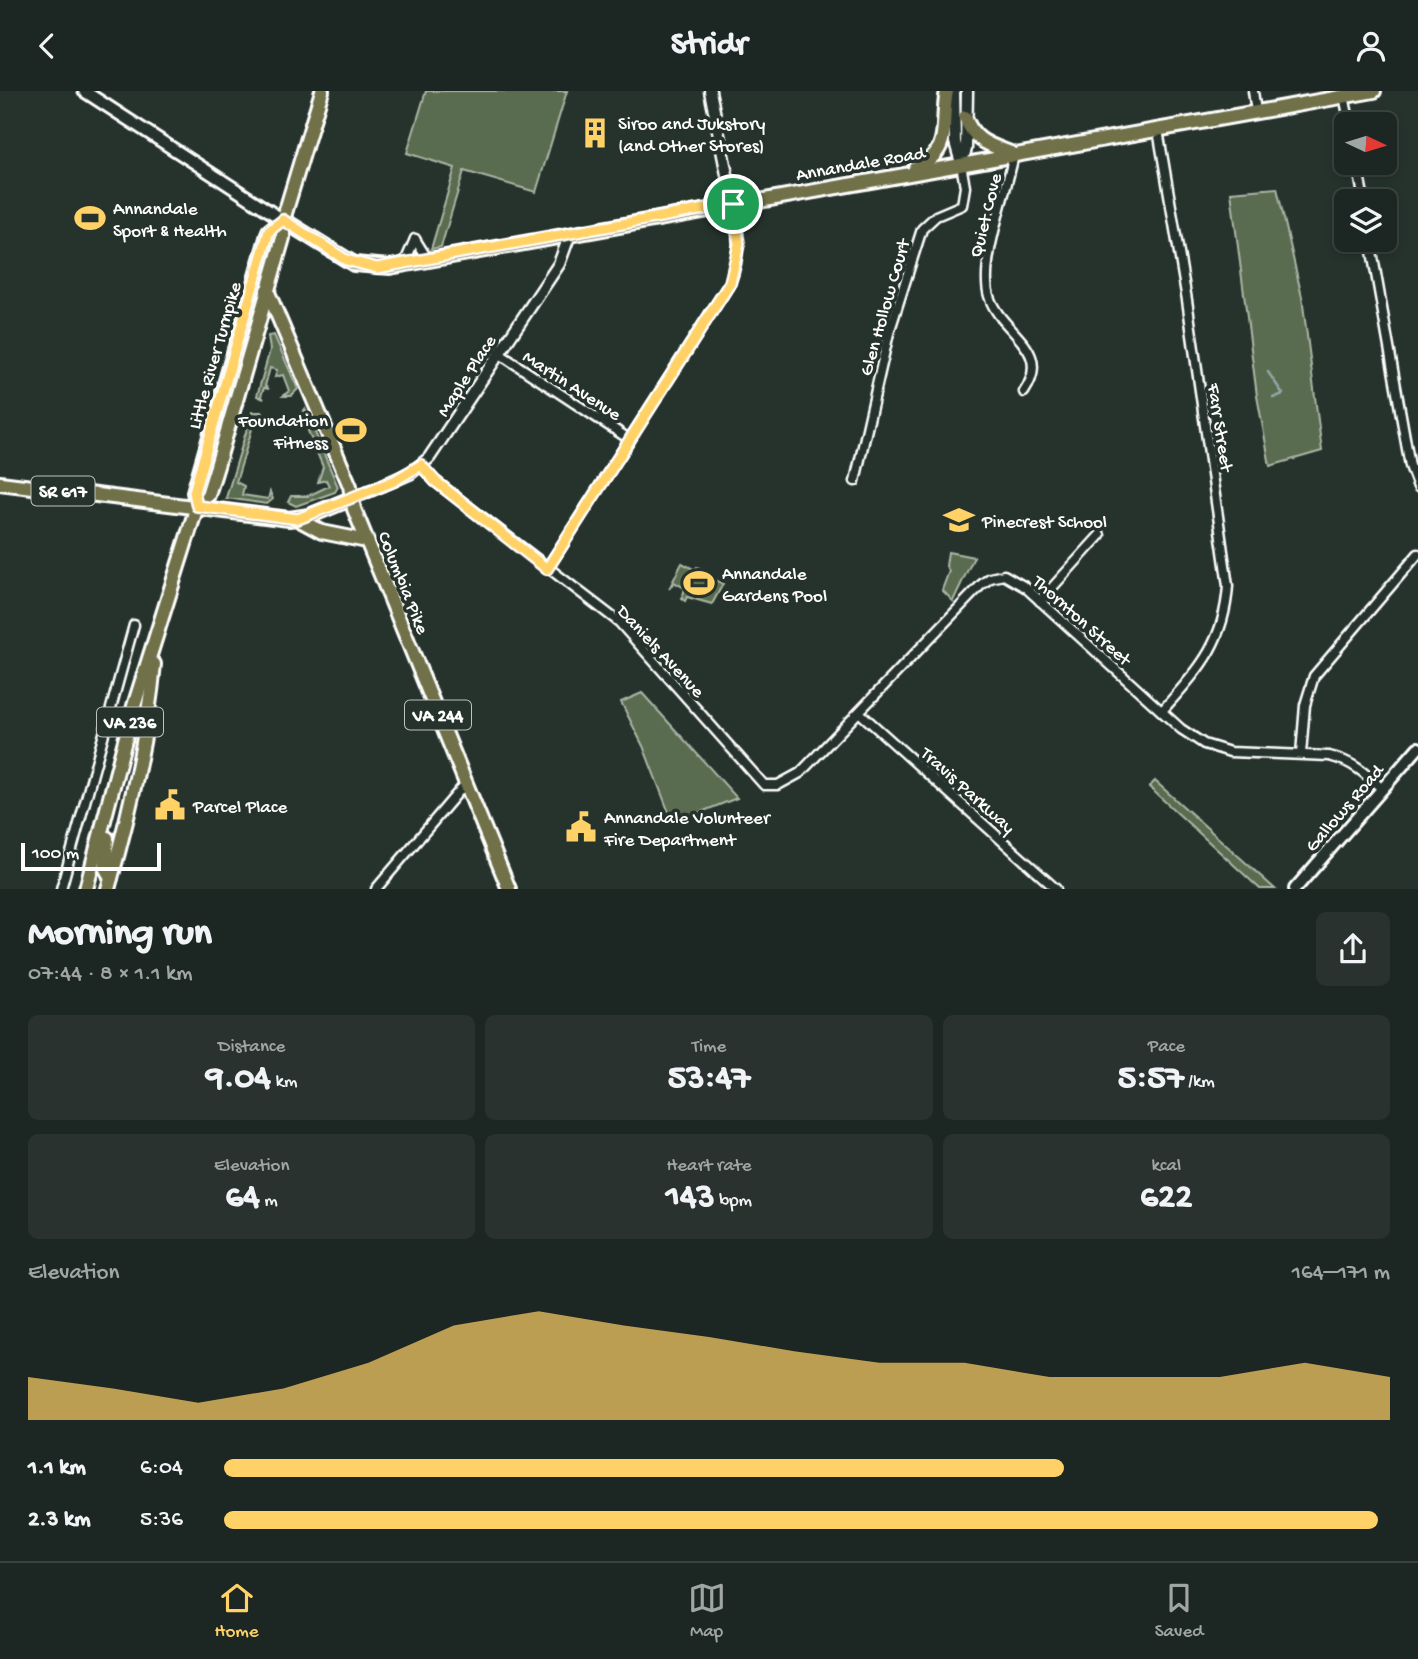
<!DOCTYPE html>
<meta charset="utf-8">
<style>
body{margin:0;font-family:"Gochi Hand",sans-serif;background:#29322f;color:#f1f3f6;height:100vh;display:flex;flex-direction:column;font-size:26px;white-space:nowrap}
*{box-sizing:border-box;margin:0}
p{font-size:23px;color:#a0a5a5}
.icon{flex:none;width:38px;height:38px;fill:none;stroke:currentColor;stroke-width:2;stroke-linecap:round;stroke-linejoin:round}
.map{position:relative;height:798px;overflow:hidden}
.side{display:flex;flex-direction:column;background:#1c2622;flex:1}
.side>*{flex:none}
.needle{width:46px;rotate:94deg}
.fabs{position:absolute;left:1334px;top:21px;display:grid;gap:14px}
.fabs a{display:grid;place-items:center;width:63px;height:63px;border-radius:10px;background:#1c2622;box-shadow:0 4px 10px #0003,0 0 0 2px #3a4340;font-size:35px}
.scale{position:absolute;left:21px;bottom:18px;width:140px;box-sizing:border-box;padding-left:7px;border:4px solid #fff;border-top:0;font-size:19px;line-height:24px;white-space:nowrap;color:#fff;-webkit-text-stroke:5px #26332d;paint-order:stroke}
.pin{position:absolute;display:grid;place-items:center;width:60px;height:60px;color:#fff;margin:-30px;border:4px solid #fff;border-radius:50%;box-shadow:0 2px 7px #0007}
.round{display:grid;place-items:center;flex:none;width:74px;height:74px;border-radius:10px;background:#29322f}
.summary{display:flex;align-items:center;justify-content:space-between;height:119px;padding:0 28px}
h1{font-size:38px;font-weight:800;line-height:52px}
.stats{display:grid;grid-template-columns:repeat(3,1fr);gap:10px;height:119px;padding:7px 28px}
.stats div{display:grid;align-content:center;border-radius:10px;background:#29322f;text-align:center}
.stats b{font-size:35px;font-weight:800}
.stats small{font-size:19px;font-weight:400}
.stats p{font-size:19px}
.chart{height:196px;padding:14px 28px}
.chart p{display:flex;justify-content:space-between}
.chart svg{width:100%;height:126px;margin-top:7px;fill:#ffd166;opacity:.7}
ul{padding:0 28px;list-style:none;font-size:23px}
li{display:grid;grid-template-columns:112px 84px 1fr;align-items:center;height:52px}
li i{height:18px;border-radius:9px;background:#ffd166}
header{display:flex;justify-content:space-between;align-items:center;height:91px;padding:0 28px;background:#1c2622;font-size:32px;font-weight:800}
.menu{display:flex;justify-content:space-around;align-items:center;height:98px;border-top:2px solid #3a4340;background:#1c2622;font-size:19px;color:#a0a5a5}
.menu a{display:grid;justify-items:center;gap:4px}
.menu .selected{color:#ffd166}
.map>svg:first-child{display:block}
</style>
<header><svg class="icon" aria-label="back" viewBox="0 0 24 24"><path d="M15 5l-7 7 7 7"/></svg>Stridr<svg class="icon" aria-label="person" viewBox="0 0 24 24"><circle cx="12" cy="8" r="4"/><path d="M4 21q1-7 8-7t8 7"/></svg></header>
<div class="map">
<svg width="1418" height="798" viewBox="0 0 1418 798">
<rect width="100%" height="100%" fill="#26332d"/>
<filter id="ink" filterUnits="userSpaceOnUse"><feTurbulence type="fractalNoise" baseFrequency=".0143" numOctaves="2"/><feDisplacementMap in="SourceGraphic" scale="14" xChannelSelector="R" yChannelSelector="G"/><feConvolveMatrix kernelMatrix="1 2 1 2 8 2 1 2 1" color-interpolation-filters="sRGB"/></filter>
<g filter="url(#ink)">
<!-- green -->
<g fill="#5a6c4f" stroke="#acb6a7" stroke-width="2">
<polygon points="426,0 567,0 536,101 464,80 441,156 431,158 455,77 407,62"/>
<polygon points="1277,97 1302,206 1322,360 1270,375 1257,305 1231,101"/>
<polygon points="274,244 298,298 291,305 283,305 289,300 283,284 275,286 277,279 270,277 265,295 269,298 264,297 261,305 264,308 257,305 270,259 268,245"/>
<polygon points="305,318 338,396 335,401 296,415 288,411 291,405 308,405 329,395 326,389 318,391 323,376 301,323"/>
<polygon points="252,321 261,321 264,325 256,325 236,391 244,395 242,404 268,408 270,401 273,408 267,413 226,407"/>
<polygon points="948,461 974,466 953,510 942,499 949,480 946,475"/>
<polygon points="682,472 695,479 697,476 703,479 702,482 723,493 712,513 687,506 685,510 682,508 685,497 674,491 669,498"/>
<polygon points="642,602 737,707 673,732 643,655 621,611"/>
<polygon points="1155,690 1275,798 1260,798 1149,696"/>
</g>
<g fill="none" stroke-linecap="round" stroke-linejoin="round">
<!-- stream -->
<polyline stroke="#92a6a9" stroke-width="2.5" points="1268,281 1283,303 1273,307"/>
<!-- minor casing -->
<g stroke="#fff" stroke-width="13">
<g id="minor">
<polyline points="1253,0 1256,21"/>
<polyline points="1344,5 1350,33"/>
<path d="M1158 39 1187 209 1228 495C1224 553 1198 579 1162 620"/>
<path d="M1014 63C1007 101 979 171 989 205 1000 242 1054 257 1024 301"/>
<polyline points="1357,72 1364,110"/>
<polyline points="415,148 428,169"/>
<polyline points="1370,149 1410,375 1418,396"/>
<polyline points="404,173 415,148"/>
<polyline points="500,263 629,348"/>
<path d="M421 375 435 390 619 531 764 694H778L800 682 981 494 990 487 1004 484 1025 496 1181 638 1204 653 1230 661 1329 665C1352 670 1365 682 1382 698"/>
<polyline points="855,390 889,242 922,138 936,125 962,114 965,96 961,73"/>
<path d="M547 478 730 192C742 164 738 142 733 113"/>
<polyline points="1040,510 1100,444"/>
<polyline points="860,622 1056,798"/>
<polyline points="1301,663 1305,614 1314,585 1418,463"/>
<polyline points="61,798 134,534"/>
<polyline points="376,798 466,692"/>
</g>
</g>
<!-- tertiary casing -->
<g stroke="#fff" stroke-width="15">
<g id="tertiary">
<polyline points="710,0 733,113"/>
<polyline points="954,0 955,51 961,72"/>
<polyline points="961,73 966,58 967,0"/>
<polyline points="353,407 411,382 429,367 559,173 570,143"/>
</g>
</g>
<!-- secondary casing -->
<g stroke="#fff" stroke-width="16">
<g id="secondary">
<polyline points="84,0 283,129"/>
<polyline points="1295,798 1418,657"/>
</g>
</g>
<!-- primary casing -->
<g stroke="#fff" stroke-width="18">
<g id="primary">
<path d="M965 26C974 51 990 54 1013 63"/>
<path d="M915 77C954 60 940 34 947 0"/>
<polyline points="283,129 354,173 390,176 1374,0"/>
<polyline points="267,199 350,395 354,418 509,798"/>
<polyline points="0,392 289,428 309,425 353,407"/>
<polyline points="197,415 194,401 269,140 283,129"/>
<polyline points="298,428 322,441 367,450"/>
<polyline points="107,747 105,776 111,787"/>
<polyline points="86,798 134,615 197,415 208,404 217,375 283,147 283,129 322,0"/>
<path d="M108 798C129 725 147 649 154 573"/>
</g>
</g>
<!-- minor -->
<use href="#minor" stroke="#26332d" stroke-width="8"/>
<!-- tertiary -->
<use href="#tertiary" stroke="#26332d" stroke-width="10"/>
<!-- secondary -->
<use href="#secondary" stroke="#26332d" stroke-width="10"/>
<!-- primary -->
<use href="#primary" stroke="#70704a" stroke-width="12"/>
</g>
</g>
<g fill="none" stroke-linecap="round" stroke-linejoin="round" filter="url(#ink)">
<!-- route casing -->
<g stroke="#fff" stroke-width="14">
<polygon id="route" points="733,113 739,153 730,192 547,478 435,390 421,374 394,390 298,428 197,415 194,401 269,140 283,129 346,169 377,177"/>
</g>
<!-- route -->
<use href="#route" stroke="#ffd166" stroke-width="9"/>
</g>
<!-- icons -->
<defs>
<g id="building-bare" transform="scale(2.415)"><path d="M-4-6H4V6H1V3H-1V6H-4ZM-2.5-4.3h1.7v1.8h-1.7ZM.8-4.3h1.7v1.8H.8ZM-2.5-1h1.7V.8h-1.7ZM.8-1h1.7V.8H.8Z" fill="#ffd166" stroke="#26332d" stroke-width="2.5" paint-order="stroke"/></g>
<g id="stadium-bare" transform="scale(2.415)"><path d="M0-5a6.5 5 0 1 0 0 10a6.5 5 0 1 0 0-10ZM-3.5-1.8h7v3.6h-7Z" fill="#ffd166" stroke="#26332d" stroke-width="2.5" paint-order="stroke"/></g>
<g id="school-bare" transform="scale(2.415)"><path d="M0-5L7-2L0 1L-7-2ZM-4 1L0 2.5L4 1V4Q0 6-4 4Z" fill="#ffd166" stroke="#26332d" stroke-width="2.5" paint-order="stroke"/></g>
<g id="civic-bare" transform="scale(2.415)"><path d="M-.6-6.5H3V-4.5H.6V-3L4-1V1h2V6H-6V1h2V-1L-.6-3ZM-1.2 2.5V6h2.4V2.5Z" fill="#ffd166" stroke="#26332d" stroke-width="2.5" paint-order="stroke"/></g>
</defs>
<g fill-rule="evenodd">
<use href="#building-bare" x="595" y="42"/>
<use href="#stadium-bare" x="90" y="127"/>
<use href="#stadium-bare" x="351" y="339"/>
<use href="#school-bare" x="959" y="429"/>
<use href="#stadium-bare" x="699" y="492"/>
<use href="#civic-bare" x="170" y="714"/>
<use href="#civic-bare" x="581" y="736"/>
</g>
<g text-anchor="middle" stroke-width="7" stroke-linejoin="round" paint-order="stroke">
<!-- shield labels -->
<g fill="#26332d" stroke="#bec2c0" stroke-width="2">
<rect x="31.5" y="385.5" width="63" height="29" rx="5"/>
<rect x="405" y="609.5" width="66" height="29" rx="5"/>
<rect x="97" y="616.5" width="66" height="29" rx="5"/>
</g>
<g font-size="18" font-weight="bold" fill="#fff">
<text x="63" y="406">SR 617</text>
<text x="438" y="630">VA 244</text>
<text x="130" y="637">VA 236</text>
</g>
<!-- poi labels -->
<g font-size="19" fill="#fff" stroke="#26332d" text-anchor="start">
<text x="618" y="38">Siroo and Jukstory<tspan x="618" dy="22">(and Other Stores)</tspan></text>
<text x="113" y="123">Annandale<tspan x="113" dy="22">Sport &amp; Health</tspan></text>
<text x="328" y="335" text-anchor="end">Foundation<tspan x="328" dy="22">Fitness</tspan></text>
<text x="982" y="436">Pinecrest School</text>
<text x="722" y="488">Annandale<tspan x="722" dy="22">Gardens Pool</tspan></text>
<text x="193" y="721">Parcel Place</text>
<text x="604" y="732">Annandale Volunteer<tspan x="604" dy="22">Fire Department</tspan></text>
</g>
<!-- street labels -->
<g font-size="19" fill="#fff" stroke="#26332d">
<text transform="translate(860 71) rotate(-10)" y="7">Annandale Road</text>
<text transform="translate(984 124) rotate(-76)" y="7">Quiet Cove</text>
<text transform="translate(883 216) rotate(-74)" y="7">Glen Hollow Court</text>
<text transform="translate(213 264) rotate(-74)" y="7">Little River Turnpike</text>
<text transform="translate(465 284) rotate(-57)" y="7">Maple Place</text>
<text transform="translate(573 293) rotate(33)" y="7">Martin Avenue</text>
<text transform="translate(1222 336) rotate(81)" y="7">Farr Street</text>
<text transform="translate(405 491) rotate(68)" y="7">Columbia Pike</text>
<text transform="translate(1083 528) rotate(42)" y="7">Thornton Street</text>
<text transform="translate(662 559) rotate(47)" y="7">Daniels Avenue</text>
<text transform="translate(969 698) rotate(42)" y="7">Travis Parkway</text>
<text transform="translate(1343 716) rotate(-49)" y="7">Gallows Road</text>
</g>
</g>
</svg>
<div class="fabs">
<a><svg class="needle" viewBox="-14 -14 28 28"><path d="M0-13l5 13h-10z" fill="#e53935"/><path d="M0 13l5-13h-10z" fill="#a0a5a5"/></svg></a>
<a><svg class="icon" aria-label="layers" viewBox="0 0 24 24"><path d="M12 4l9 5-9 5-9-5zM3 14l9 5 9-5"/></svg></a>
</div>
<div class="scale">100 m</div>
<div class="pin" style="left:733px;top:113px;background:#1e9e55"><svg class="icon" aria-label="arrive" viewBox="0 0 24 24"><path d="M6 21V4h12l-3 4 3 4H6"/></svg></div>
</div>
<section class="side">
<div class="summary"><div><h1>Morning run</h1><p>07:44 · 8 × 1.1 km</p></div><a class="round"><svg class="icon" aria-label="share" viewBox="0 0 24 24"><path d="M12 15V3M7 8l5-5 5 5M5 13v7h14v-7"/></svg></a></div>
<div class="stats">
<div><p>Distance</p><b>9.04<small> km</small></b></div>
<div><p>Time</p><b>53:47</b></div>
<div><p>Pace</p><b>5:57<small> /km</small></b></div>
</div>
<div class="stats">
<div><p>Elevation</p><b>64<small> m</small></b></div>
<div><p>Heart rate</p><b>143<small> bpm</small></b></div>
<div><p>kcal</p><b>622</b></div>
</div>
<div class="chart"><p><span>Elevation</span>164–171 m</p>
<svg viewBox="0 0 160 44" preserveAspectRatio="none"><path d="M0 44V29L10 33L20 38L30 33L40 24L50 11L60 6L70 11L80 15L90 20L100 24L110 24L120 29L130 29L140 29L150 24L160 29V44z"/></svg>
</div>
<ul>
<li><b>1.1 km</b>6:04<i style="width:72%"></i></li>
<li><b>2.3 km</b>5:36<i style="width:99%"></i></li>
</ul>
</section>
<nav class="menu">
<a class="selected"><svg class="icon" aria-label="home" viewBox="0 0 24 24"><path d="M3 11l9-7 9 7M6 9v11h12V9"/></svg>Home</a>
<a><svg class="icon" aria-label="map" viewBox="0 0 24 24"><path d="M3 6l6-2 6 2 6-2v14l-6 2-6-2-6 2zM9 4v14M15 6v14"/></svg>Map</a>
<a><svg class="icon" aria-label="saved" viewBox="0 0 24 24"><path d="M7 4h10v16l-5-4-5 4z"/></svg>Saved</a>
</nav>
